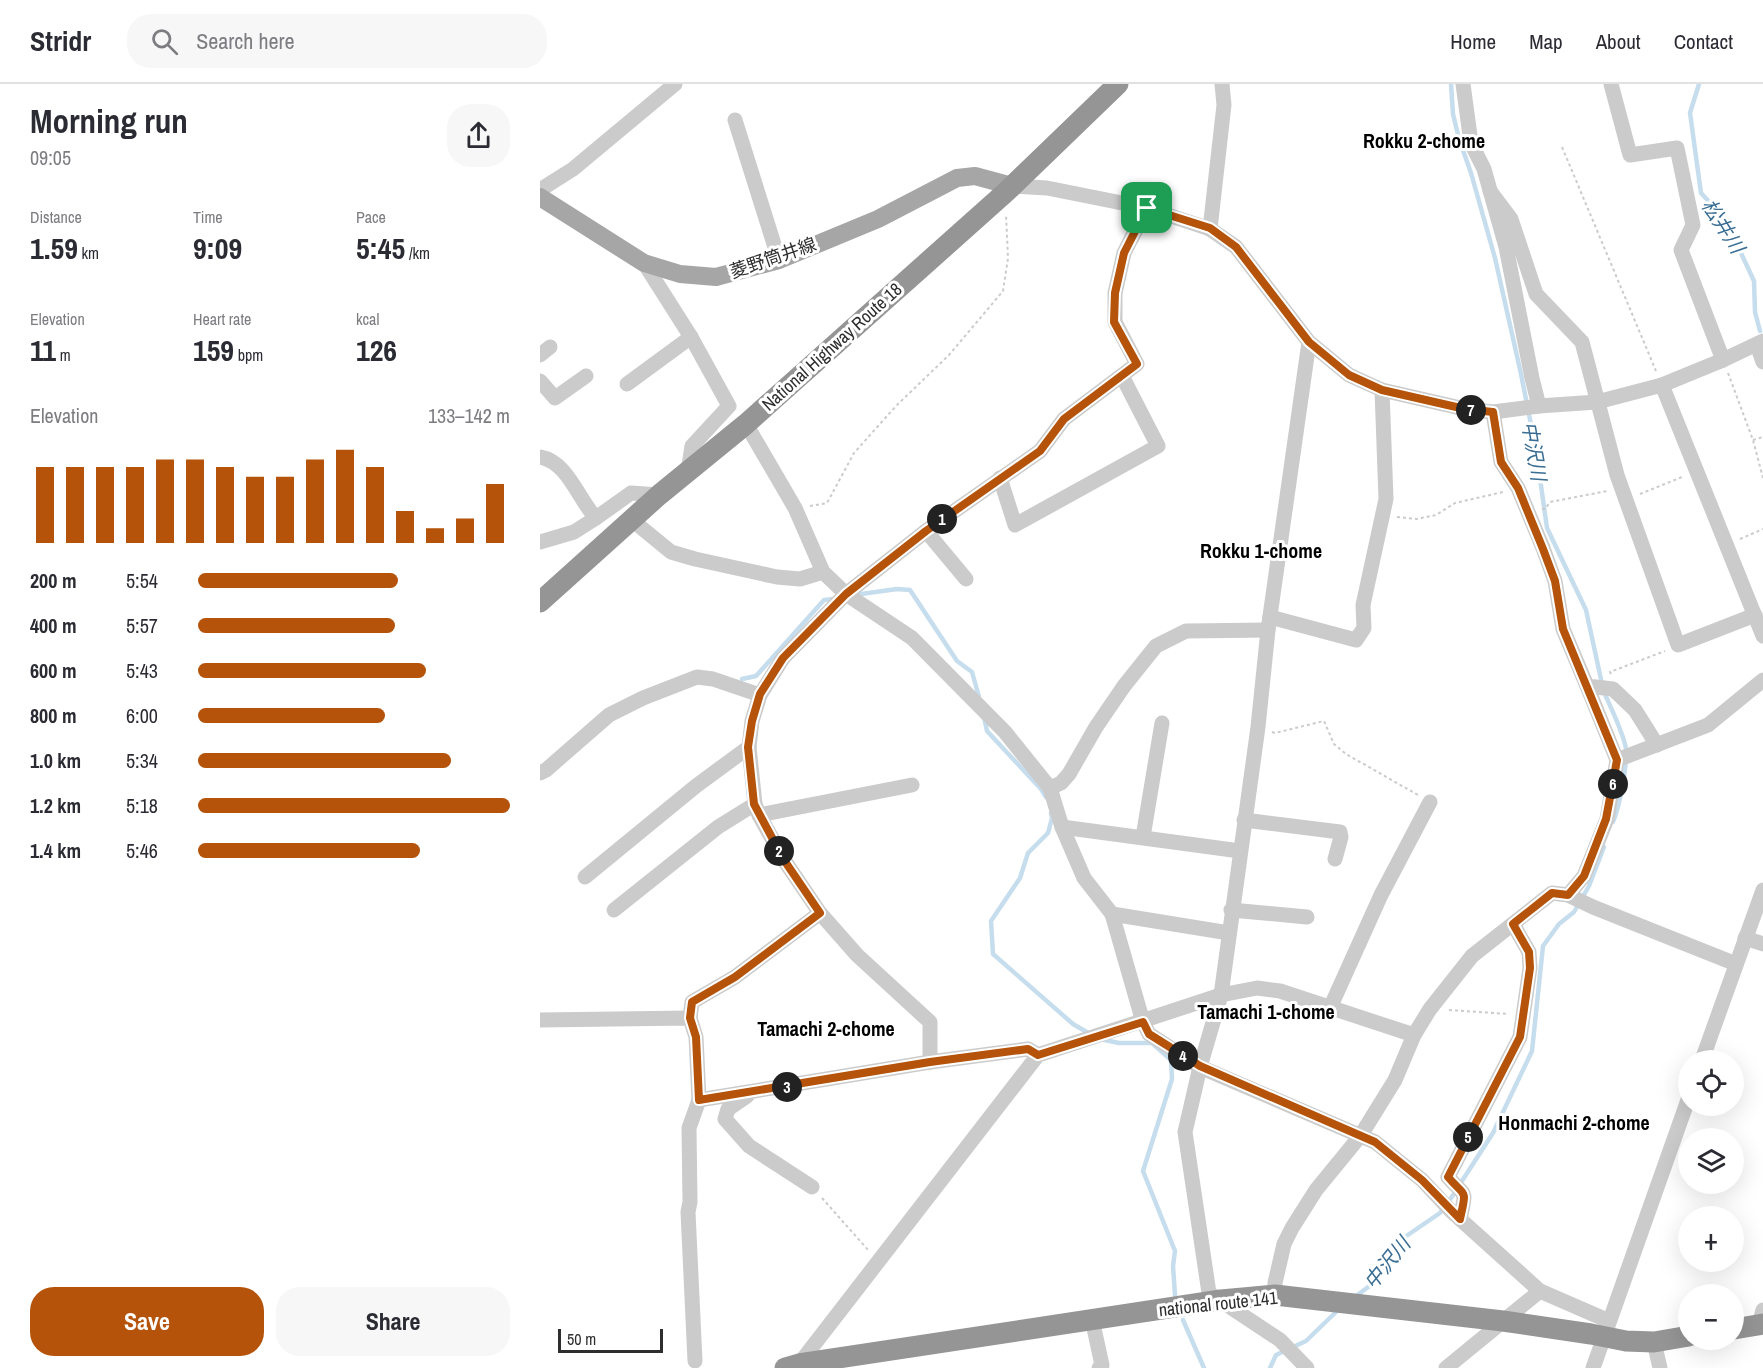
<!DOCTYPE html>
<meta charset="utf-8">
<style>
body{margin:0;font-family:"Archivo Narrow","Noto Sans JP",sans-serif;background:#f7f7f7;color:#2b2b33;height:100vh;display:flex;flex-direction:column;font-size:22px;white-space:nowrap}
*{box-sizing:border-box;margin:0}
p{font-size:20px;color:#7c7c81}
.icon{flex:none;width:33px;height:33px;fill:none;stroke:currentColor;stroke-width:2;stroke-linecap:round;stroke-linejoin:round}
.map{position:relative;flex:1;overflow:hidden}
.side{display:flex;flex-direction:column;background:#fff;width:540px}
.side>*{flex:none}
.fabs{position:absolute;left:1138px;top:966px;display:grid;gap:12px}
.fabs a{display:grid;place-items:center;width:66px;height:66px;border-radius:50%;background:#fff;box-shadow:0 6px 24px #0002;font-size:30px}
.scale{position:absolute;left:18px;bottom:15px;width:105px;box-sizing:border-box;padding-left:6px;border:3px solid #2e2e2e;border-top:0;font-size:16px;line-height:21px;white-space:nowrap;color:#2e2e2e;-webkit-text-stroke:4px #fff;paint-order:stroke}
.pin{position:absolute;display:grid;place-items:center;width:51px;height:51px;color:#fff;margin:-26px;border-radius:12px;box-shadow:0 3px 9px #0006}
.km{position:absolute;width:30px;height:30px;margin:-15px;border-radius:50%;background:#222;color:#fff;font-size:16px;line-height:30px;text-align:center}
.round{display:grid;place-items:center;flex:none;width:63px;height:63px;border-radius:24px;background:#f7f7f7}
.headline{display:flex;align-items:center;justify-content:space-between;height:102px;padding:0 30px}
h1{font-size:33px;font-weight:700;line-height:45px}
.stats{display:grid;grid-template-columns:repeat(3,1fr);gap:9px;height:102px;padding:6px 30px}
.stats div{display:grid;align-content:center}
.stats b{font-size:30px;font-weight:700}
.stats small{font-size:16px;font-weight:400}
.stats p{font-size:16px}
.chart{height:168px;padding:12px 30px}
.chart p{display:flex;justify-content:space-between}
.chart svg{width:100%;height:108px;margin-top:6px;stroke:#b45309;stroke-width:6}
.primary-button{display:flex;gap:12px;margin-top:auto;padding:12px 30px}
.primary-button a{flex:1;height:69px;border-radius:24px;background:#b45309;color:#fff;font-size:24px;font-weight:700;line-height:69px;text-align:center}
.primary-button a+a{background:#f7f7f7;color:#2b2b33}
ul{padding:0 30px;list-style:none;font-size:20px}
li{display:grid;grid-template-columns:96px 72px 1fr;align-items:center;height:45px}
li i{height:15px;border-radius:8px;background:#b45309}
header{display:flex;align-items:center;gap:36px;box-sizing:border-box;height:84px;padding:0 30px;background:#fff;border-bottom:2px solid #e1e1e2}
header strong{font-size:28px}
nav{display:flex;gap:33px;margin-inline-start:auto;font-size:21px}
.search{width:420px;height:54px;background:#f7f7f7;display:flex;align-items:center;gap:15px;box-sizing:border-box;padding:0 21px;border-radius:24px;color:#7c7c81;font-size:22px}
main{display:flex;flex:1;min-height:0}
.map>svg:first-child{display:block}
</style>
<header>
<strong>Stridr</strong>
<div class="search"><svg class="icon" aria-label="search" viewBox="0 0 24 24"><circle cx="10" cy="10" r="6"/><path d="M15 15l6 6"/></svg>Search here</div>
<nav><a>Home</a><a>Map</a><a>About</a><a>Contact</a></nav>
</header>
<main>
<section class="side">
<div class="headline"><div><h1>Morning run</h1><p>09:05</p></div><a class="round"><svg class="icon" aria-label="share" viewBox="0 0 24 24"><path d="M12 15V3M7 8l5-5 5 5M5 13v7h14v-7"/></svg></a></div>
<div class="stats">
<div><p>Distance</p><b>1.59<small> km</small></b></div>
<div><p>Time</p><b>9:09</b></div>
<div><p>Pace</p><b>5:45<small> /km</small></b></div>
</div>
<div class="stats">
<div><p>Elevation</p><b>11<small> m</small></b></div>
<div><p>Heart rate</p><b>159<small> bpm</small></b></div>
<div><p>kcal</p><b>126</b></div>
</div>
<div class="chart"><p><span>Elevation</span>133–142 m</p>
<svg viewBox="0 0 160 44" preserveAspectRatio="none"><path d="M5 44V13M15 44V13M25 44V13M35 44V13M45 44V10M55 44V10M65 44V13M75 44V17M85 44V17M95 44V10M105 44V6M115 44V13M125 44V31M135 44V38M145 44V34M155 44V20"/></svg>
</div>
<ul>
<li><b>200 m</b>5:54<i style="width:64%"></i></li>
<li><b>400 m</b>5:57<i style="width:63%"></i></li>
<li><b>600 m</b>5:43<i style="width:73%"></i></li>
<li><b>800 m</b>6:00<i style="width:60%"></i></li>
<li><b>1.0 km</b>5:34<i style="width:81%"></i></li>
<li><b>1.2 km</b>5:18<i style="width:100%"></i></li>
<li><b>1.4 km</b>5:46<i style="width:71%"></i></li>
</ul>
<div class="primary-button"><a>Save</a><a>Share</a></div>
</section>
<div class="map">
<svg width="1223" height="1284" viewBox="0 0 1223 1284">
<rect width="100%" height="100%" fill="#fff"/>
<g fill="none" stroke-linecap="round" stroke-linejoin="round">
<!-- stream -->
<g stroke="#c6dded" stroke-width="4.5">
<polyline points="911,0 913,30 919,55 931,89 955,174 981,290 996,366 1007,444 1046,526 1062,600"/>
<polyline points="1159,0 1150,29 1161,109 1173,122 1201,169 1214,197 1215,228 1220,247"/>
<polyline points="314,511 357,505 370,506 417,577 432,588 439,613"/>
<polyline points="202,595 216,592 284,516 294,515"/>
<path d="M1064 608C1070 622 1084 650 1086 665 1087 683 1080 721 1073 738"/>
<polyline points="444,633 447,647 501,705 506,713"/>
<polyline points="511,729 512,734 508,749 488,769 480,794 451,837 453,870 533,940 550,950"/>
<polyline points="560,955 579,959 612,959 631,976 632,995 603,1087 635,1167 633,1182 635,1211"/>
<polyline points="920,1100 953,1049 992,967 1003,862 1019,840 1034,828 1049,802 1064,763"/>
<polyline points="816,1212 835,1198 859,1157 900,1129 916,1107"/>
<polyline points="643,1236 664,1284"/>
<polyline points="730,1284 736,1271 766,1257 798,1226"/>
</g>
<!-- path -->
<g stroke="#cbcbcb" stroke-width="2" stroke-dasharray="3 3" stroke-linecap="butt">
<polyline points="1022,63 1116,287"/>
<polyline points="1188,289 1213,356 1223,394"/>
<polyline points="1213,356 1223,353"/>
<polyline points="1100,410 1142,393"/>
<polyline points="270,422 287,419 314,369 356,322 409,271 463,207 468,174 466,130"/>
<polyline points="1002,425 1005,425 1010,418 1067,407"/>
<polyline points="857,433 877,435 896,431 915,419 963,408"/>
<polyline points="1200,455 1223,445"/>
<polyline points="1071,590 1070,588 1125,567"/>
<polyline points="732,648 735,649 784,637 794,660 806,670 878,711"/>
<polyline points="909,926 969,930"/>
<polyline points="282,1114 328,1166"/>
</g>
<!-- minor -->
<g stroke="#cbcbcb" stroke-width="15">
<polyline points="923,0 931,59 944,85 966,163 992,294 999,322"/>
<polyline points="1071,0 1090,71 1137,64 1153,141 1141,166 1183,276"/>
<polyline points="195,36 239,176"/>
<polyline points="472,102 507,104 607,124 670,145 696,163 769,258 809,291 842,306 925,325 953,328 999,322 1057,318 1122,301 1183,276 1223,257"/>
<polyline points="0,106 33,85 135,0"/>
<polyline points="950,107 971,135 996,210 1042,258 1077,391 1138,561 1215,531"/>
<polyline points="670,145 684,21 682,0"/>
<polyline points="104,179 151,253 189,322 152,362 148,388"/>
<polyline points="1217,261 1223,278"/>
<polyline points="0,271 10,263"/>
<polyline points="0,297 15,314 46,292"/>
<polyline points="87,300 151,253"/>
<polyline points="1122,301 1223,552"/>
<polyline points="953,328 961,378 978,404 1003,464 1015,497 1023,545 1047,602 1073,605 1095,626 1117,661"/>
<polyline points="206,340 255,424 283,488 306,510 372,554 465,648 510,704 522,743 544,794 572,830 603,938 609,950 660,983 835,1058 882,1096 911,1127 1000,1207 1069,1237"/>
<path d="M0 373C28 378 38 415 56 434L91 409 119 411"/>
<polyline points="460,394 475,441 618,362 582,292"/>
<polyline points="92,436 131,468 155,475 237,493 260,495 283,488"/>
<polyline points="386,447 426,495"/>
<polyline points="0,458 34,448 56,434"/>
<polyline points="730,533 816,556 824,544 823,521 846,415 842,306"/>
<polyline points="1077,676 1168,641 1223,596"/>
<polyline points="0,689 6,686 69,631 103,614 157,593 173,595 220,611"/>
<polyline points="510,704 521,699 529,690 556,643 584,602 616,562 646,547 728,546"/>
<polyline points="219,731 372,701"/>
<polyline points="704,736 800,748 801,753 795,775"/>
<polyline points="522,743 700,767"/>
<polyline points="603,753 622,639"/>
<polyline points="45,793 156,702 209,663"/>
<polyline points="1028,811 1044,792 1067,735 1077,676 1047,602"/>
<polyline points="74,826 178,743 215,720"/>
<polyline points="691,826 767,833"/>
<polyline points="572,830 689,849"/>
<polyline points="1205,854 1223,860"/>
<polyline points="790,924 841,811 890,718"/>
<polyline points="150,934 152,918 195,893 280,829"/>
<polyline points="0,936 150,934 156,953 159,1016 149,1044 150,1118 148,1128 155,1277"/>
<polyline points="1162,976 1223,806"/>
<polyline points="390,978 390,938 317,871 280,829 244,776 219,731 215,720 209,663 212,637 220,611 243,574 306,510 386,447 500,367 524,335 597,280 575,238 575,209 584,169 607,124"/>
<polyline points="207,1012 188,1025 185,1035 209,1062 272,1103"/>
<polyline points="159,1016 390,978 488,965 498,971"/>
<path d="M920 1135C927 1104 926 1114 908 1093L980 953 990 884 989 868 973 840"/>
<polyline points="735,1211 735,1199 744,1160 752,1144 776,1106 821,1051 855,996 874,951 890,925 932,872 1012,809 1028,811 1053,823 1196,880"/>
<polyline points="552,1235 562,1281 559,1284"/>
<polyline points="1219,1241 1223,1226"/>
<polyline points="1114,1258 1120,1284"/>
<polyline points="259,1280 498,971 681,911 717,904 740,907 874,951"/>
<polyline points="767,1284 740,1256 669,1209 645,1048 660,983 681,911 718,643 728,546 769,258"/>
<polyline points="906,1284 1000,1207"/>
<polyline points="1053,1284 1149,1013"/>
</g>
<!-- major -->
<polyline stroke="#a6a6a6" stroke-width="18" points="0,113 104,179 140,190 176,193 239,176 338,135 417,94 435,92 472,102"/>
<!-- highway -->
<g stroke="#959595" stroke-width="21">
<polyline points="0,518 119,411 206,340 466,108 578,0"/>
<polyline points="1194,1245 1223,1240"/>
<polyline points="245,1284 259,1280 681,1216 735,1211 963,1237 1051,1250 1086,1257 1114,1258 1149,1252"/>
</g>
</g>
<g fill="none" stroke-linecap="round" stroke-linejoin="round">
<!-- route casing -->
<g stroke="#fff" stroke-width="12">
<path id="route" d="M607 124 670 144 696 163 769 258 809 291 842 306 925 325 953 328 961 378 978 404 1003 465 1015 497 1023 545 1077 676 1066 735 1044 792 1028 811 1012 809 973 840 989 868 990 884 980 953 908 1093C926 1114 927 1104 920 1135L882 1096 835 1058 660 982 609 950 603 938 498 971 488 965 390 978 159 1016 156 953 150 934 152 918 195 893 280 829 244 776 214 720 208 663 212 637 220 610 243 574 306 510 386 447 500 367 524 335 597 280 574 238 575 209 584 169Z"/>
</g>
<!-- route -->
<use href="#route" stroke="#b45309" stroke-width="8"/>
</g>
<g text-anchor="middle" stroke-width="6" stroke-linejoin="round" paint-order="stroke">
<!-- street labels -->
<g font-size="18" fill="#2e2e2e" stroke="#fff">
<text transform="translate(233 174) rotate(-19)" y="6">菱野筒井線</text>
<text transform="translate(292 263) rotate(-42)" y="6">National Highway Route 18</text>
<text transform="translate(678 1220) rotate(-6)" y="6">national route 141</text>
</g>
<!-- neighbourhood labels -->
<g font-size="20" font-weight="bold" fill="#000" stroke="#fff">
<text x="884" y="64">Rokku 2-chome</text>
<text x="721" y="474">Rokku 1-chome</text>
<text x="726" y="935">Tamachi 1-chome</text>
<text x="286" y="952">Tamachi 2-chome</text>
<text x="1034" y="1046">Honmachi 2-chome</text>
</g>
<!-- water labels -->
<g font-size="20" font-style="italic" fill="#396d93" stroke="#fff">
<text transform="translate(1183 142) rotate(57)" y="7">松井川</text>
<text transform="translate(994 367) rotate(80)" y="7">中沢川</text>
<text transform="translate(847 1179) rotate(-51)" y="7">中沢川</text>
</g>
</g>
</svg>
<div class="fabs">
<a><svg class="icon" aria-label="locate" viewBox="0 0 24 24"><circle cx="12" cy="12" r="6"/><path d="M12 2v4M12 18v4M2 12h4M18 12h4"/></svg></a>
<a><svg class="icon" aria-label="layers" viewBox="0 0 24 24"><path d="M12 4l9 5-9 5-9-5zM3 14l9 5 9-5"/></svg></a>
<a>+</a>
<a>−</a>
</div>
<div class="scale">50 m</div>
<div class="pin" style="left:607px;top:124px;background:#1e9e55"><svg class="icon" aria-label="arrive" viewBox="0 0 24 24"><path d="M6 21V4h12l-3 4 3 4H6"/></svg></div>
<b class="km" style="left:402px;top:435px">1</b>
<b class="km" style="left:239px;top:767px">2</b>
<b class="km" style="left:247px;top:1003px">3</b>
<b class="km" style="left:643px;top:972px">4</b>
<b class="km" style="left:928px;top:1053px">5</b>
<b class="km" style="left:1073px;top:700px">6</b>
<b class="km" style="left:931px;top:326px">7</b>
</div>
</main>
